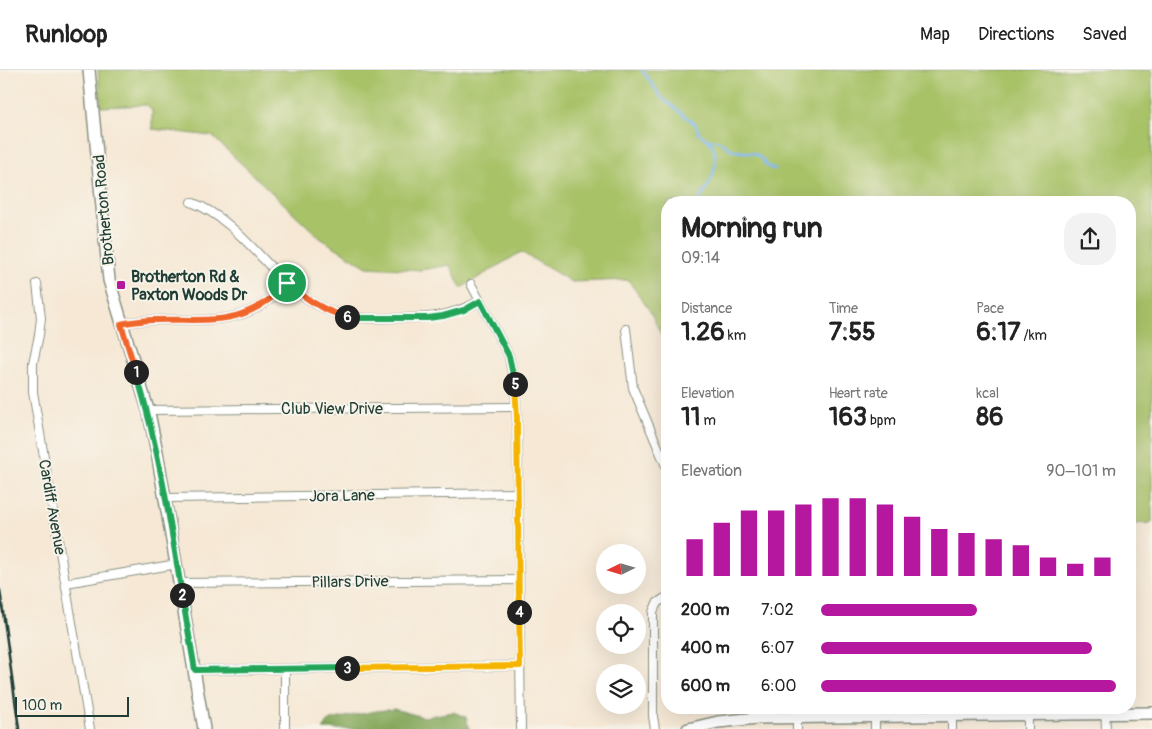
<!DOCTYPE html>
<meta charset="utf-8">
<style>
body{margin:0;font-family:Pangolin,sans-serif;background:#f2f2f2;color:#222;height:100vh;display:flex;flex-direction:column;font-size:19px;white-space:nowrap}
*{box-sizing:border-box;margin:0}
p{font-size:16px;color:#767676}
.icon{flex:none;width:28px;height:28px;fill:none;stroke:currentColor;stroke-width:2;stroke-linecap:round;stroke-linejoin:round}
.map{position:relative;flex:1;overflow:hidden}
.drawer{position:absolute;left:661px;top:126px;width:475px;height:518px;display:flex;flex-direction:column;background:#fff;border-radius:20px;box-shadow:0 5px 20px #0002}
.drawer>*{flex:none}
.needle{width:32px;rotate:265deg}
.tools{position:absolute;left:596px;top:474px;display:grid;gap:10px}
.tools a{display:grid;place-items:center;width:50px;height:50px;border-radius:50%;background:#fff;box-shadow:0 5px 20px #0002;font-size:25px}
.scale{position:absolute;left:15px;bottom:12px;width:114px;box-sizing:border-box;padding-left:5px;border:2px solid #1f3d34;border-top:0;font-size:14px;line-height:18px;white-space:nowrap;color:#1f3d34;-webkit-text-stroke:4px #f7f3e8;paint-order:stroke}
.pin{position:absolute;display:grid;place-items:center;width:42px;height:42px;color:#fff;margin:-21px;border:2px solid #fff;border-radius:50%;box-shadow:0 1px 5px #0007}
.km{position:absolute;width:25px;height:25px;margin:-12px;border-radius:50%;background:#222;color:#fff;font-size:14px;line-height:25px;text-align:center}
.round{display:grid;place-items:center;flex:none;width:52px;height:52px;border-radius:20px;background:#f2f2f2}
.overview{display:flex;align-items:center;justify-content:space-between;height:85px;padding:0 20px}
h1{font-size:28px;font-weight:700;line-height:38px}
.figures{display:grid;grid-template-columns:repeat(3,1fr);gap:8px;height:85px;padding:5px 20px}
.figures div{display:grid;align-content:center}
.figures b{font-size:25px;font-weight:700}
.figures small{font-size:14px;font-weight:400}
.figures p{font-size:14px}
.chart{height:140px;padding:10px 20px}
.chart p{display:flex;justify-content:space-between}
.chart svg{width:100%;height:90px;margin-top:5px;stroke:#b5179e;stroke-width:6}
ul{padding:0 20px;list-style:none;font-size:16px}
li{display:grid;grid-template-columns:80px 60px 1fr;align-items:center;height:38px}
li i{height:12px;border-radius:6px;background:#b5179e}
header{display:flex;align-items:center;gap:30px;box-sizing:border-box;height:70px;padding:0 25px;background:#fff;border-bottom:1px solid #e0e0e0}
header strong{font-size:24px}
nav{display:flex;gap:28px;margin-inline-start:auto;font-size:18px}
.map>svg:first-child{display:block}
</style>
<header>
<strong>Runloop</strong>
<nav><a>Map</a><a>Directions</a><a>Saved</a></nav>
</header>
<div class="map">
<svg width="1152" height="659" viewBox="0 0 1152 659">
<rect width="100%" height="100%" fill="#f7f3e8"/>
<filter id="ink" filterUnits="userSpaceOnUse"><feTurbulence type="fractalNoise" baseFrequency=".02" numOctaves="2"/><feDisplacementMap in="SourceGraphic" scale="10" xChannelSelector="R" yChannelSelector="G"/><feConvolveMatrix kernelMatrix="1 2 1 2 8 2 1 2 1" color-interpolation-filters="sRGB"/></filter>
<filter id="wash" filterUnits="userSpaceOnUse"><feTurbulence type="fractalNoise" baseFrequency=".0096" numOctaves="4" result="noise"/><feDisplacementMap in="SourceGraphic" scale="20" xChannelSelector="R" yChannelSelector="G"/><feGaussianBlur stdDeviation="1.12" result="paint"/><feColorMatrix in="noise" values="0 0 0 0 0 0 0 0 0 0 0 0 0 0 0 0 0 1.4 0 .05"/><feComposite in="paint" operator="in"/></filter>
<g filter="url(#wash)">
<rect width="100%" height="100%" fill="#f6e8d5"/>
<!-- green -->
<polygon fill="#a8c268" stroke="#64804e" points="98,0 1152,0 1152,453 1130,454 1130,132 668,132 667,277 650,241 628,210 572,212 521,182 461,218 450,195 421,200 367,197 320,168 212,66 152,59 152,40 147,35 101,37"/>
<!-- forest -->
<polygon fill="#86a85c" stroke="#527248" points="394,639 423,647 453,642 466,647 469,659 323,659 329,651 335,649 376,641"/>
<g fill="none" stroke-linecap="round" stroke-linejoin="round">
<!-- stream -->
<g stroke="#80b8f0" stroke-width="2.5">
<path d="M642 0 662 28 695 54 698 59V63C702 66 708 69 711 73 723 93 709 116 698 132"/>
<path d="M708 70C722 68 722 76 733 80 740 83 750 81 757 85 766 90 762 96 775 99"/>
<polyline points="668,215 668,240"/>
</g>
</g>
</g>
<g filter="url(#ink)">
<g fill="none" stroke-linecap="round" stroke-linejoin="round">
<!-- street casing -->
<g stroke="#8a9284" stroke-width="10">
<g id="street">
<path d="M191 132C249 154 276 223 335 243 353 250 373 248 392 248 428 248 447 248 480 231"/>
<polyline points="37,214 41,248 39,265 33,293 33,322 90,659"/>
<polyline points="471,214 509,286 515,318 517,348 521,659"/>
<path d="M121 254C185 240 237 270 287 213"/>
<polyline points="626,259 633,318 668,401"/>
<polyline points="147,340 516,337"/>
<polyline points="166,428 518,423"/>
<polyline points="66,513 177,494"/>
<polyline points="180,513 519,510"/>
<polyline points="285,599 285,657"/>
<polyline points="195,600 520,596"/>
<polyline points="758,638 758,648"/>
<polyline points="1105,638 1106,659"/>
<polyline points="1028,646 1028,659"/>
<polyline points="797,648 797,659"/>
<polyline points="655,659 653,646 653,542 657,533 668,526"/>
<polyline points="875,659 875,647"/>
<polyline points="952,659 952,646"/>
</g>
</g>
<!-- secondary casing -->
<g stroke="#8a9284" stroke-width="14">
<g id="secondary">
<polyline points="89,0 109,210 149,343 157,382 204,659"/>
<polyline points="688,659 718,652 758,648 1152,643"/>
</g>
</g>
<!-- street -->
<use href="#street" stroke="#fff" stroke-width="8"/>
<!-- secondary -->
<use href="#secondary" stroke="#fff" stroke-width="11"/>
<!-- rail -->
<polyline stroke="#1f3d34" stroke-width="2.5" points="0,520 19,659"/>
</g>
</g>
<g fill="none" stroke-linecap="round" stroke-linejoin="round" filter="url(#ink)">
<!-- split-1 casing -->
<g stroke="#fff" stroke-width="10">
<path id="split-1" d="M136 302 121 254C185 240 236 270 287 213"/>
</g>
<!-- split-2 casing -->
<g stroke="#fff" stroke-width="10">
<path id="split-2" d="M136 302C158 375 170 450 182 525"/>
</g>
<!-- split-3 casing -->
<g stroke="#fff" stroke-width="10">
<polyline id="split-3" points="182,525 195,600 347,598"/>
</g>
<!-- split-4 casing -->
<g stroke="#fff" stroke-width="10">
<polyline id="split-4" points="347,598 520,596 519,542"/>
</g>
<!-- split-5 casing -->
<g stroke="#fff" stroke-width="10">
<polyline id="split-5" points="515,314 517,348 519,542"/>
</g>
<!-- split-6 casing -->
<g stroke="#fff" stroke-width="10">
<polyline id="split-6" points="347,247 355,248 428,248 443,246 464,240 480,231 509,286 515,314"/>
</g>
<!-- split-7 casing -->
<g stroke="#fff" stroke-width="10">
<path id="split-7" d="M287 213C305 228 323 241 347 247"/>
</g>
<!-- split-1 -->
<use href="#split-1" stroke="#f0652b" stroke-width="6"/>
<!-- split-2 -->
<use href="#split-2" stroke="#22a559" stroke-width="6"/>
<!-- split-3 -->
<use href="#split-3" stroke="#22a559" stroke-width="6"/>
<!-- split-4 -->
<use href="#split-4" stroke="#f5b400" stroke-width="6"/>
<!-- split-5 -->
<use href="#split-5" stroke="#f5b400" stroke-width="6"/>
<!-- split-6 -->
<use href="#split-6" stroke="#22a559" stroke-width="6"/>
<!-- split-7 -->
<use href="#split-7" stroke="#f0652b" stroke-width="6"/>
</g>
<!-- markers -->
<rect fill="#b5179e" stroke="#f7f3e8" stroke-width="2" x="116" y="210" width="10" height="10" rx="2.5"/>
<g text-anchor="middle" stroke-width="4" stroke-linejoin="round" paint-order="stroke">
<!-- street labels -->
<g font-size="16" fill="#1f3d34" stroke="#f7f3e8">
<text transform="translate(103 140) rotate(-95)" y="6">Brotherton Road</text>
<text x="332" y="344">Club View Drive</text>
<text transform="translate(342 425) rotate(-1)" y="6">Jora Lane</text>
<text transform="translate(53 437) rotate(80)" y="6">Cardiff Avenue</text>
<text transform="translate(350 511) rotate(-1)" y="6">Pillars Drive</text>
</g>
<!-- poi labels -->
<g font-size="16" font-weight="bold" fill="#1f3d34" stroke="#f7f3e8" text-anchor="start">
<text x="131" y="212">Brotherton Rd &amp;<tspan x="131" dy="18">Paxton Woods Dr</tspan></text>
</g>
</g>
</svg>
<div class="tools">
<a><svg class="needle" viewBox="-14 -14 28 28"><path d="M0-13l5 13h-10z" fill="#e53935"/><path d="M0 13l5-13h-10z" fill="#767676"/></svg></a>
<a><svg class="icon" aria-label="locate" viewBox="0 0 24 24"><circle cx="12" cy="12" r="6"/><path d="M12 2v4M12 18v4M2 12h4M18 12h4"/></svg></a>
<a><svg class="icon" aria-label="layers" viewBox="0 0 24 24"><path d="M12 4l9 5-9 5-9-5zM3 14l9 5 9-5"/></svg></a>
</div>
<div class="scale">100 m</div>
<div class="pin" style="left:287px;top:213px;background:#1e9e55"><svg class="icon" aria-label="arrive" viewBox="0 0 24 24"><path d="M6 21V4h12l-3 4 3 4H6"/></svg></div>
<b class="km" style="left:136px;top:302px">1</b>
<b class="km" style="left:182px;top:525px">2</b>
<b class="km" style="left:347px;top:598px">3</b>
<b class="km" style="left:519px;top:542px">4</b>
<b class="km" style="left:515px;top:314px">5</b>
<b class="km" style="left:347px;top:247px">6</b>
<section class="drawer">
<div class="overview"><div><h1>Morning run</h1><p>09:14</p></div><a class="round"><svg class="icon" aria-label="share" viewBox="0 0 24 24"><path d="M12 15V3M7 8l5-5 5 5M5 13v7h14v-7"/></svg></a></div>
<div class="figures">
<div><p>Distance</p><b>1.26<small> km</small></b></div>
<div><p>Time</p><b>7:55</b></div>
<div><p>Pace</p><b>6:17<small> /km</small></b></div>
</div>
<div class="figures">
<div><p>Elevation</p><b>11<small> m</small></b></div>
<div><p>Heart rate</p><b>163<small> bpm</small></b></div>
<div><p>kcal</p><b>86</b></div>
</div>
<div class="chart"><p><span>Elevation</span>90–101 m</p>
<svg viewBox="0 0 160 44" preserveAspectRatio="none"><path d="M5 44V26M15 44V18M25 44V12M35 44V12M45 44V9M55 44V6M65 44V6M75 44V9M85 44V15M95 44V21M105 44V23M115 44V26M125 44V29M135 44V35M145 44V38M155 44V35"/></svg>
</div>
<ul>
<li><b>200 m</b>7:02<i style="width:53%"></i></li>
<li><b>400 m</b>6:07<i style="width:92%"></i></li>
<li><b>600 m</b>6:00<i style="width:100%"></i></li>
</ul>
</section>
</div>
